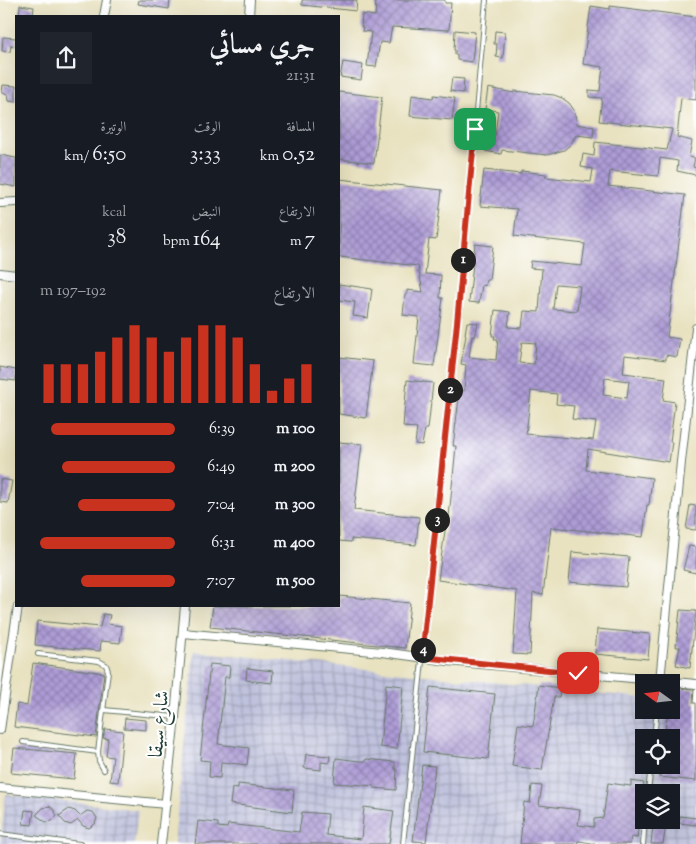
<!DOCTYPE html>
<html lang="ar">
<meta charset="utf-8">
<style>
body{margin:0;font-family:"Sorts Mill Goudy",Amiri,serif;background:#20242c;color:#f1f3f6;direction:rtl;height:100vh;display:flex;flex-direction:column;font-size:19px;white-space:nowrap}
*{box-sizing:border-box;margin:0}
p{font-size:16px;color:#9ea1a6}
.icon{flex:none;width:28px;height:28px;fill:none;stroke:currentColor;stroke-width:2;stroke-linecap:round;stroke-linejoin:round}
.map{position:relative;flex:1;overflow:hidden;direction:ltr}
.sheet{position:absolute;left:15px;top:15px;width:325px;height:592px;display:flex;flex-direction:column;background:#171b24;border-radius:0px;box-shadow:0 5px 20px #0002;direction:rtl}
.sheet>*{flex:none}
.needle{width:32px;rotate:285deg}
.tools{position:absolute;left:635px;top:674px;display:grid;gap:10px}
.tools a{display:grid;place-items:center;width:45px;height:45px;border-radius:0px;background:#171b24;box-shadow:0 5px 20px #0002;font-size:25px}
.pin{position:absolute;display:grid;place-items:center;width:42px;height:42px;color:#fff;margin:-21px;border-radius:10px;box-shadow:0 2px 8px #0006}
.km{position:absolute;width:25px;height:25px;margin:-12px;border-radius:50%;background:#222;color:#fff;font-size:14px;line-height:25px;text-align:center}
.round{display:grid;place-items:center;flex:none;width:52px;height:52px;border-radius:0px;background:#20242c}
.headline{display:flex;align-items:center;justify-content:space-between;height:85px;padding:0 25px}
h1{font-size:28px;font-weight:600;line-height:38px}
.metrics{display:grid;grid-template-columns:repeat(3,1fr);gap:8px;height:85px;padding:5px 25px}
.metrics div{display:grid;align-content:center}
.metrics b{font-size:21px;font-weight:600}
.metrics small{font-size:14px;font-weight:400}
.metrics p{font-size:14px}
.chart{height:140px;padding:10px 25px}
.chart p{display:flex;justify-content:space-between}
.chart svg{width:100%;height:90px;margin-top:5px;stroke:#c8321e;stroke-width:6}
ul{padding:0 25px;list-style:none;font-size:16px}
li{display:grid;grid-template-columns:80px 60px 1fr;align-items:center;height:38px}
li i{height:12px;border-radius:6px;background:#c8321e}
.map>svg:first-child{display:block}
</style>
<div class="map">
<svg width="696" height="844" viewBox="0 0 696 844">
<defs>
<pattern id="industrial-grid" width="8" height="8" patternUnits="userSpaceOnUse" patternTransform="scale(1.25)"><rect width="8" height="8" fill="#c0c2dd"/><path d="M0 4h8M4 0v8" fill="none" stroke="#9b9fb4"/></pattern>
<pattern id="building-cross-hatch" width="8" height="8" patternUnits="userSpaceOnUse" patternTransform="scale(1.25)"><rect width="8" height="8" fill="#ad9bd6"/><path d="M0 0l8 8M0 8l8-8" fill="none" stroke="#8c80ae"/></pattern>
</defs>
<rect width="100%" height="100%" fill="#fff"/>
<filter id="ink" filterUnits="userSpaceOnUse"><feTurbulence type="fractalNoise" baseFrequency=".02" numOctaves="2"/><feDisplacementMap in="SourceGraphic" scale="10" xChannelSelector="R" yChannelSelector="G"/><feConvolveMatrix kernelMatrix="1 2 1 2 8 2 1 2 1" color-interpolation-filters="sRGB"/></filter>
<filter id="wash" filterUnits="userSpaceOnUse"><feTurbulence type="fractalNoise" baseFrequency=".0096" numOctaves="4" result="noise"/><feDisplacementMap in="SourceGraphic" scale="20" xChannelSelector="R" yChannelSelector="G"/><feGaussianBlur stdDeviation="1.12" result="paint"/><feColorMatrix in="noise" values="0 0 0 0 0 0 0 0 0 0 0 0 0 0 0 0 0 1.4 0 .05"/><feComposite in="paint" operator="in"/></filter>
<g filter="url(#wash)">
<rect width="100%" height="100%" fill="#e8e2c0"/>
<!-- industrial -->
<g fill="url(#industrial-grid)" fill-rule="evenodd">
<path d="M194 651 644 698V710H671V701L696 703V844H174ZM644 738H671V765H644ZM644 792H671V820H644Z"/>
<polygon points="6,794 138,810 134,844 0,844"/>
</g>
<g id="blocks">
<!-- building -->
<g fill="url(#building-cross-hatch)" fill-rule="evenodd">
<polygon points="139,0 170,0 169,9 138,4"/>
<polygon points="302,0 357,0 356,11 302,5"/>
<polygon points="376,0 445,0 445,3 451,3 449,30 392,27 389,43 380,42 376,67 367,66 371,32 362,31 363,27 361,27 362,14 375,16"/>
<polygon points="20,5 34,7 33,16 19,16"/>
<path d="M591 6 610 9V6L696 17V100L681 98 677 137 692 141 689 157 695 158 693 167 696 168V175L677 171 678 161 660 158 658 176 610 171 608 186 685 195 667 337 680 339 677 357 666 355V360L625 355 623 373 666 378 663 400 675 402 670 442H672L669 462 588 449 586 470 652 478 649 505H647L643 537 551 527 543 595 533 593 530 655 513 654 517 591 438 580 447 517H449L456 446H453L460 390 464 391 466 365 461 364 466 335 465 334 467 322 478 323 475 337 472 336 469 357 496 360 498 339H494L495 336H492L495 310 510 312 508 327 522 328 524 311 539 312 542 269 530 268 531 261 582 266 585 244 514 236 517 209 480 206 484 170 521 174V171L546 174V177L591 182 593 169 581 167 583 154 594 156 595 142 667 150 672 129 599 121 602 98 589 97V90L600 91 603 67 583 64ZM556 284 580 286 577 311 553 309ZM522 342 536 343 534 364 519 363ZM605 378 629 381 627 398 603 395ZM531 391 557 394 556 404 574 406 572 419 596 422 593 440 526 434Z"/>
<polygon points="455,30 475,32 472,62 457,60 457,55 455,55 455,50 454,50"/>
<polygon points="495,31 505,32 503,58 496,57 497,44 494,44"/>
<polygon points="3,37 16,38 16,46 11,45 10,52 2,51"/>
<polygon points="343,62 363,65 361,80 340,77"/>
<polygon points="452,78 464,79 463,93 450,91"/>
<polygon points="3,85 16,86 16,102 9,101 8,94 2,93"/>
<polygon points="488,88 514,93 514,91 554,95 562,98 569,103 574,110 577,124 594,127 593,137 576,135 571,144 564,150 547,155 502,150 501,154 485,151 487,134 495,135 498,111 485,109"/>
<polygon points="339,92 382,97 374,163 339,159"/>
<polygon points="412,95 433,98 434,95 455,98 452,120 410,116"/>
<polygon points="0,155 16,158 16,187 0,184"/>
<polygon points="339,179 442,190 436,240 429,239 425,274 441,275 440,298 443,298 434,366 414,364 419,317 403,315 405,295 407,295 407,290 423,292 418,266 339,257"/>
<polygon points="475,244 493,246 489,280 486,280 485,286 482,285 479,303 469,302"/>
<polygon points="339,284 372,289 368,318 353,316 355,302 339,300"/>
<polygon points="339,357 373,361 366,418 339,414"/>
<polygon points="0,367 16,370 16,381 0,379"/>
<polygon points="407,380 433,383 428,429 425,429 422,445 415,444 417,428 403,427"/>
<polygon points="339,442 362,444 354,510 419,517 416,545 351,539 351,542 339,541"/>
<polygon points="0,479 12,481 8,503 0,502"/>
<polygon points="690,505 696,506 696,530 686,529"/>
<polygon points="689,546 696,547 696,573 683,570"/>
<polygon points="572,552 629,557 626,587 569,582"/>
<polygon points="339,596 410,603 405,648 210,627 213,606 339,606"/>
<polygon points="680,610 696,611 690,668 676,665 680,647 676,647"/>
<polygon points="103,614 110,615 108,624 122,626 120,643 101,641 100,651 35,645 37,621 100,627"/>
<polygon points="597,629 650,634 648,659 595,654"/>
<polygon points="33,663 104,673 96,737 14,727 17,704 27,706"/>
<polygon points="210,664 230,666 229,677 225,677 218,744 249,748 247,765 221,762 220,778 209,777 210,761 200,760"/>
<polygon points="247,668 273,671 272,683 246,680"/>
<polygon points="386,684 403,686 397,749 380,747"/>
<polygon points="539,685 560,688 559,697 554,697 542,770 512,766 518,724 533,726"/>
<polygon points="430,687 495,694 488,759 423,752"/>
<polygon points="677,688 694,689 693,703 696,703 696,781 659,777 661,765 671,765 671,738 664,738 668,710 671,710 671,700 676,701"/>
<polygon points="125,718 146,720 146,730 124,728"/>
<polygon points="105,729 123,731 118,782 110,781 113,757 106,756 108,739 103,738"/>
<polygon points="14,748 77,754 74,779 11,773"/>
<polygon points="306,754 330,756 329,763 321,762 321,770 304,768"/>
<polygon points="336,758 359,761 366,761 366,759 395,762 395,769 397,770 396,790 374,788 374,786 363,785 334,783"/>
<polygon points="422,765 435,766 426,842 413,841"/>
<polygon points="631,781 644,783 637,838 631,837 630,844 600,844 578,841 577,844 520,844 524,802 530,803 532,785 542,786 539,805 580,810 578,825 594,827 594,819 603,818 608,783 631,786"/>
<polygon points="238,784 294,790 292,812 230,804 232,788 238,789"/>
<polygon points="49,806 54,810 57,816 52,821 46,822 36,815 43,808"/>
<polygon points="364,807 394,811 389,844 195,844 198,821 218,823 218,827 227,828 228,824 299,832 302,812 328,814 326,835 361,839"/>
<polygon points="69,809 75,811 80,816 87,811 93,812 97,818 95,824 89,828 83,826 78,820 71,825 65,823 59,816"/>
<polygon points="25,810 34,811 32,825 23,824"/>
<polygon points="680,816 696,818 696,825 679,823"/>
<polygon points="653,825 666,826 663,844 651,844"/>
</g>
</g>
</g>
<g filter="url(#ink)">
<use href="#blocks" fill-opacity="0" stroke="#657765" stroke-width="1"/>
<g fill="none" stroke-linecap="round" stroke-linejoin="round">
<!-- service casing -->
<g stroke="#657765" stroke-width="6">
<g id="service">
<polyline points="38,654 99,661 106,665 108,671 98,752 99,761 104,770"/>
<polyline points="104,710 175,717"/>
<polyline points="654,738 657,710"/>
<polyline points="23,742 98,752"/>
<polyline points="648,792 651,765"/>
<polyline points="0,834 80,844"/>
<polyline points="403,844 457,323 486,0"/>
<polyline points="643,844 645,820"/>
</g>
</g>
<!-- minor casing -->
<g stroke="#657765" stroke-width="10">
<g id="minor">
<polyline points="104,16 107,0"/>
<polyline points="249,16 250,0"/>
<polyline points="0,203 16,202"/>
<polyline points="0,273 16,275"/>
<polyline points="183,633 382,652 448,661 696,684"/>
<polyline points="660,681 681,462 696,328"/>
<polyline points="0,730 18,606"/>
<polyline points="0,788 166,804"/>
<polyline points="161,844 175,717 185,606"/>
</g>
</g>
<!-- service -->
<use href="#service" stroke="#fff" stroke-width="4"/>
<!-- minor -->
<use href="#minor" stroke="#fff" stroke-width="8"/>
</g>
</g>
<g fill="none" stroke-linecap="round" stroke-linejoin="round" filter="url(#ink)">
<!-- route casing -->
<g stroke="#fff" stroke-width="10">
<polyline id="route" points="475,129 457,323 422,657 578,673"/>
</g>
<!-- route -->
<use href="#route" stroke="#c8321e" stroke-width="6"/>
</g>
<g text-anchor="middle" stroke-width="4" stroke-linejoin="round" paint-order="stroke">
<!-- street labels -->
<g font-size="20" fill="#1f3d34" stroke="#fff">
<text transform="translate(158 724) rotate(-84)" y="7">شارع سيقا</text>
</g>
</g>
</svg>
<div class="tools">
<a><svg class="needle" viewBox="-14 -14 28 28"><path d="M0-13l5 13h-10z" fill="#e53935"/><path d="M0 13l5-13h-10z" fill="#9ea1a6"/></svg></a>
<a><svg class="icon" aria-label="locate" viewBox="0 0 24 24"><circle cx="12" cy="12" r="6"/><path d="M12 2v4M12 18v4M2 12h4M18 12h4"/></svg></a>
<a><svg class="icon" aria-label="layers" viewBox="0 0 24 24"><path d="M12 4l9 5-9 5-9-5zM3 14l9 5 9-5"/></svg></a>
</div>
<div class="pin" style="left:475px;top:129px;background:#1e9e55"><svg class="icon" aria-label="arrive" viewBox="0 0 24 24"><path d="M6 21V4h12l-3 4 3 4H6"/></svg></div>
<div class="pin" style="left:578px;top:673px;background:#d93025"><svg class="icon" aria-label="check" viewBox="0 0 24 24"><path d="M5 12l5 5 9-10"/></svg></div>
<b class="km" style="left:463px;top:260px">1</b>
<b class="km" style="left:450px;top:390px">2</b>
<b class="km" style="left:437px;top:520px">3</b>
<b class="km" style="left:423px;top:650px">4</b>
<section class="sheet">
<div class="headline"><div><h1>جري مسائي</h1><p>21:31</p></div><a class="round"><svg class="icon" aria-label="share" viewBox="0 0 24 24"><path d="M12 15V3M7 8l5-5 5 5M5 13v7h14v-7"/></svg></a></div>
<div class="metrics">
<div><p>المسافة</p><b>0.52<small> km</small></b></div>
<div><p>الوقت</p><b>3:33</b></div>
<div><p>الوتيرة</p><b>6:50<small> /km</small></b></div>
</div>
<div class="metrics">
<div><p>الارتفاع</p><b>7<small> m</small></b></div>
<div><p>النبض</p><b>164<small> bpm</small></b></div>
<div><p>kcal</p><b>38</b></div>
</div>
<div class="chart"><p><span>الارتفاع</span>192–197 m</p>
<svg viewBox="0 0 160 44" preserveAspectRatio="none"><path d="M5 44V25M15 44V25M25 44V25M35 44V19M45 44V12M55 44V6M65 44V12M75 44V19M85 44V12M95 44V6M105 44V6M115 44V12M125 44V25M135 44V38M145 44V32M155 44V25"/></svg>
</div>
<ul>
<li><b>100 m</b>6:39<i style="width:92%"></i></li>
<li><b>200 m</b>6:49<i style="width:84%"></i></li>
<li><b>300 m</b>7:04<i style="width:72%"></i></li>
<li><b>400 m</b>6:31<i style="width:100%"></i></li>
<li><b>500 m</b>7:07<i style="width:70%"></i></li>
</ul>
</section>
</div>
